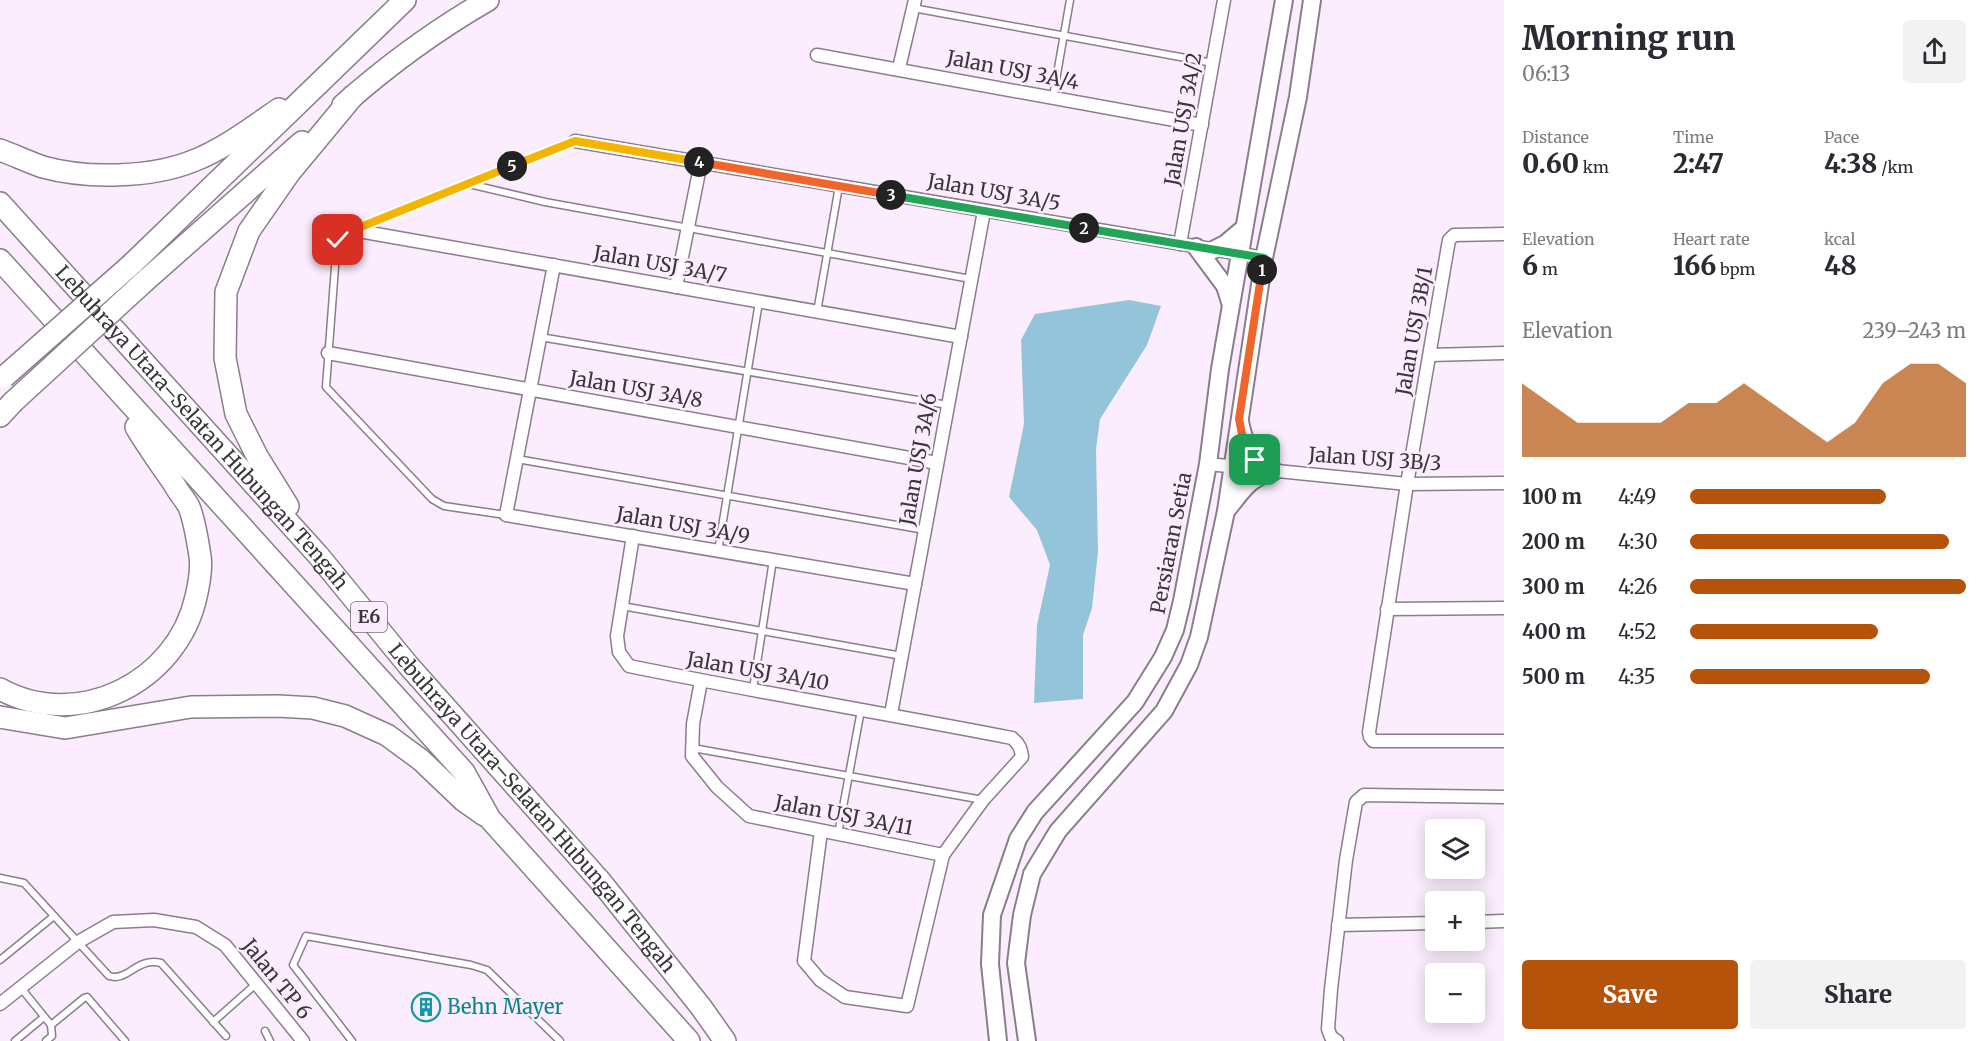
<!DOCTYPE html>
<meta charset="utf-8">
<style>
body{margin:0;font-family:Merriweather,serif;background:#f2f2f3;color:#2b2b33;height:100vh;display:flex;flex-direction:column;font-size:22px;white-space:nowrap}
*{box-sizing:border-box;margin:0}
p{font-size:20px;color:#7c7c81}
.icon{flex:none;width:33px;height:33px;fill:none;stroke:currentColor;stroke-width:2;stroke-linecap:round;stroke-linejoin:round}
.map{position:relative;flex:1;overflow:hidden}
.side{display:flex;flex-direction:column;background:#fff;width:480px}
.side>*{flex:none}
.tools{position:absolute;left:1425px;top:819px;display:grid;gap:12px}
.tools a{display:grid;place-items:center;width:60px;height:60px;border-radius:6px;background:#fff;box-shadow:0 3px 15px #0003;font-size:30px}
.pin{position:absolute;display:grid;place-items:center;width:51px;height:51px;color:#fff;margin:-26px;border-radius:12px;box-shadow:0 3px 9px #0006}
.km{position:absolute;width:30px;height:30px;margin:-15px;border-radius:50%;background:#222;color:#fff;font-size:16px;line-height:30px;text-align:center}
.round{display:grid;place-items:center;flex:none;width:63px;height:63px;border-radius:6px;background:#f2f2f3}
.headline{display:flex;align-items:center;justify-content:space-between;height:102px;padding:0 18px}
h1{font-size:33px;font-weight:800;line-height:45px}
.stats{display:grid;grid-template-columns:repeat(3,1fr);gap:9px;height:102px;padding:6px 18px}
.stats div{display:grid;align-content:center}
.stats b{font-size:26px;font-weight:800}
.stats small{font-size:16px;font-weight:400}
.stats p{font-size:16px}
.chart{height:168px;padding:12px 18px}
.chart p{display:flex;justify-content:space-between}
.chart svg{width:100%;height:108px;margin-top:6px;fill:#b45309;opacity:.7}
.primary-button{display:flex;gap:12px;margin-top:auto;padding:12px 18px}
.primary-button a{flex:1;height:69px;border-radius:6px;background:#b45309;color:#fff;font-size:24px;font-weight:800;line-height:69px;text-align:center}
.primary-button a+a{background:#f2f2f3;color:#2b2b33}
ul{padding:0 18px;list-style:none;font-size:20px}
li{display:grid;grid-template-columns:96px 72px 1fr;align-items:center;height:45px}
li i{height:15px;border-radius:8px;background:#b45309}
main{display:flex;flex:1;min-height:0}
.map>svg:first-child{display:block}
</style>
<main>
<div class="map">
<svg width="1504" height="1041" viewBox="0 0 1504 1041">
<rect width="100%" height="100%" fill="#fbedfd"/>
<!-- water -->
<polygon fill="#93c4d9" points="1129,300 1161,306 1147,345 1100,419 1096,449 1098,552 1092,608 1083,635 1083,699 1034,703 1037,625 1050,565 1037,530 1009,497 1024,424 1021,340 1035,314"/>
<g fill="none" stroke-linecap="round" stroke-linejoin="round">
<!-- service casing -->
<g stroke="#8a7d8c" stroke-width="9">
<g id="service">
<polyline points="913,8 1213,63"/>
<polyline points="1053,97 1070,0"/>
<polyline points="469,184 545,202 971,279"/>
<polyline points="817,312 839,186"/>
<polyline points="540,337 948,405"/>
<polyline points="517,459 925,530"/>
<polyline points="506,515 444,506 432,499 326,387 337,240 353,230 575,141"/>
<polyline points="718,551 759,302"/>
<polyline points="622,606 902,656"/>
<polyline points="753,689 773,560"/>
<polyline points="693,748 983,800"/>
<polyline points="838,834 861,710"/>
<path d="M0 878 24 883 109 976C128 982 136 957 161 963L226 1036"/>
<polyline points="0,960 54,916"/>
<polyline points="21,988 51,1025 52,1036 46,1041"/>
<polyline points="213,1022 257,983"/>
<polyline points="51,1025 84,998 87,997 125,1041"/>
<polyline points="265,1031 270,1041"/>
<polyline points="15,1041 44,1017"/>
<polyline points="352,1041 293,965 306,936 471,965 487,970 560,1041"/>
</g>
</g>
<!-- minor casing -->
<g stroke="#8a7d8c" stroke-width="15">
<g id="minor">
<polyline points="817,55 1202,125"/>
<polyline points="899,68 915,0"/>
<polyline points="575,141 1264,258"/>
<polyline points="353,230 961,337"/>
<polyline points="1504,234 1454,235 1449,240 1407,484 1369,732 1370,737 1373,741 1504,741"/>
<polyline points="1180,244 1224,0"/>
<polyline points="554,265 506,515 915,584"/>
<polyline points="676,287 701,162"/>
<polyline points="328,353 937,463"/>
<polyline points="1430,355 1504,353"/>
<polyline points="1208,464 1407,484 1504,483"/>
<path d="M633 536 617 636 619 652 629 666C756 692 884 713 1012 738 1019 744 1021 748 1022 757L983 800 943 855 907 1006 845 997 820 980 804 961 821 831"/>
<polyline points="1387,609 1504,608"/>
<polyline points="701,681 693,724 692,756 717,787 749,816 943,855"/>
<polyline points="891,714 984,211"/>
<polyline points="1474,922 1504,921"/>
<polyline points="1338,925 1436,923"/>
<polyline points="0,1004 78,942 113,922 154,920 196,927 225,945 303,1041"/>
<polyline points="1337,1041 1331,1037 1328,1029 1331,989 1346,860 1356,802 1364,795 1504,797"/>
</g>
</g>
<!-- secondary casing -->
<g stroke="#8a7d8c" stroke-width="20">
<g id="secondary">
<polyline points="1196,247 1225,286 1230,302"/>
<polyline points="1213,250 1225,244 1244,228"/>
<path d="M1240 422C1245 445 1251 462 1274 471"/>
<path d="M1226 511C1244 490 1246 480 1274 471"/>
<polyline points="998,1041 990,964 992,915 1018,839 1035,812 1135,702 1163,657 1175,630 1182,601 1208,464 1220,369 1284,0"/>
<polyline points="1027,1041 1016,963 1022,915 1032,874 1058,831 1164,711 1189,665 1199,637 1226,511 1264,258 1298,97 1312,0"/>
</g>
</g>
<!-- motorway casing -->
<g stroke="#8a7d8c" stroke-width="24">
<g id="motorway">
<path d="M343 105C388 65 436 30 488 0"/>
<path d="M0 150C14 155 28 162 43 167 86 179 151 178 193 161 222 150 253 127 279 109"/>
<path id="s1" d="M0 203 318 555 408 665 601 882 701 1007 725 1041"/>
<polyline points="0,260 464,772 490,819 689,1041"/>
<polyline points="132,264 405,0"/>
<polyline points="145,281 302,142"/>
<polyline points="0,416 13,402"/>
<polyline points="288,506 257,456 236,414 225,358 226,292 249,231 290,172 353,96"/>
<path d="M0 689C78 732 177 682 196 597 199 584 202 569 200 556 198 543 194 519 189 507 185 499 178 492 174 484 161 465 148 447 136 427"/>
<polyline points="0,717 65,728 191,707 278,706 313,708 345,716 387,735 421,760 464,801 484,815"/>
</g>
</g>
<!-- service -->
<use href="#service" stroke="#fff" stroke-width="6"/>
<!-- minor -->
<use href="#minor" stroke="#fff" stroke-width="12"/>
<!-- secondary -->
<use href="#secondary" stroke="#fff" stroke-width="16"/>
<!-- motorway -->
<use href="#motorway" stroke="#fff" stroke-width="21"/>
<!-- motorway-bridge casing -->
<g stroke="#8a7d8c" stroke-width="24" stroke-linecap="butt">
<g id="motorway-bridge">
<polyline points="4,377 132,264"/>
<polyline points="13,402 145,281"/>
</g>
</g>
<!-- motorway-bridge -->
<use href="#motorway-bridge" stroke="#fff" stroke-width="21"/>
</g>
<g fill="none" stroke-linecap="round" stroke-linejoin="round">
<!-- split-1 casing -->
<g stroke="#fff" stroke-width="12">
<polyline id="split-1" points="1255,460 1242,434 1239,419 1262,270"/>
</g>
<!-- split-2 casing -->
<g stroke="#fff" stroke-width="12">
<polyline id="split-2" points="1084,228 1264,258 1262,270"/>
</g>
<!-- split-3 casing -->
<g stroke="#fff" stroke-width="12">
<polyline id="split-3" points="891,195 1084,228"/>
</g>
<!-- split-4 casing -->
<g stroke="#fff" stroke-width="12">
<polyline id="split-4" points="699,162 891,195"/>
</g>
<!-- split-5 casing -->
<g stroke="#fff" stroke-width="12">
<polyline id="split-5" points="512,166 575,141 699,162"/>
</g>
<!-- split-6 casing -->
<g stroke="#fff" stroke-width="12">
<polyline id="split-6" points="338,240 353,230 512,166"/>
</g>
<!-- split-1 -->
<use href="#split-1" stroke="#f0652b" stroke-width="8"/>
<!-- split-2 -->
<use href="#split-2" stroke="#22a559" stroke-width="8"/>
<!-- split-3 -->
<use href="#split-3" stroke="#22a559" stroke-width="8"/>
<!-- split-4 -->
<use href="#split-4" stroke="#f0652b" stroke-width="8"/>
<!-- split-5 -->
<use href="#split-5" stroke="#f5b400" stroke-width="8"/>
<!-- split-6 -->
<use href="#split-6" stroke="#f5b400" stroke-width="8"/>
</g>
<!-- icons -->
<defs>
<g id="building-ring" transform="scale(1.5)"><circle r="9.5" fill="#fbedfd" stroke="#0f9aa8" stroke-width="1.5"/><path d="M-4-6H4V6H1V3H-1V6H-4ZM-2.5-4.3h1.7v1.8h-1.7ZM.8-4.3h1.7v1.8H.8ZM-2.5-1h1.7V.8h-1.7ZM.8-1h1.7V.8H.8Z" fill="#0f9aa8"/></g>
</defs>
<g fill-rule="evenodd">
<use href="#building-ring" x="426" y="1007"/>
</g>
<g text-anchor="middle" stroke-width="5" stroke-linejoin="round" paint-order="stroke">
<!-- shield labels -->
<rect fill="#fbedfd" stroke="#756c76" stroke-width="1.5" x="351" y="602" width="36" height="30" rx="4.5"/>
<g font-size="18" font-weight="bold" fill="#3b353c">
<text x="369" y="623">E6</text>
</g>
<!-- street labels -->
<g font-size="20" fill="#3b353c" stroke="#fbedfd">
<text transform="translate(1013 70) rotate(11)" y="7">Jalan USJ 3A/4</text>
<text transform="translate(1183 119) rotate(-80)" y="7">Jalan USJ 3A/2</text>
<text transform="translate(994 192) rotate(10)" y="7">Jalan USJ 3A/5</text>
<text transform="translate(660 264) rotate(10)" y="7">Jalan USJ 3A/7</text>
<text transform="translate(1414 331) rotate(-80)" y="7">Jalan USJ 3B/1</text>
<text transform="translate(636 389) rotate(10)" y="7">Jalan USJ 3A/8</text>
<text dy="7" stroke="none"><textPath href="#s1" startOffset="302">Lebuhraya Utara–Selatan Hubungan Tengah</textPath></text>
<text transform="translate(918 459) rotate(-80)" y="7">Jalan USJ 3A/6</text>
<text transform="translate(1375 459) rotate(4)" y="7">Jalan USJ 3B/3</text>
<text transform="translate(683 525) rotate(10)" y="7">Jalan USJ 3A/9</text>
<text transform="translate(1171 543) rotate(-79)" y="7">Persiaran Setia</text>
<text transform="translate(758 671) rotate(10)" y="7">Jalan USJ 3A/10</text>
<text dy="7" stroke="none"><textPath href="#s1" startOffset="806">Lebuhraya Utara–Selatan Hubungan Tengah</textPath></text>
<text transform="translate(844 815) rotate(11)" y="7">Jalan USJ 3A/11</text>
<text transform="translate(277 979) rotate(51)" y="7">Jalan TP 6</text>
</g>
<!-- culture labels -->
<g font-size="20" fill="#0d838f" stroke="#fbedfd" text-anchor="start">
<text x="447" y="1014">Behn Mayer</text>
</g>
</g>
</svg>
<div class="tools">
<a><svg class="icon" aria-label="layers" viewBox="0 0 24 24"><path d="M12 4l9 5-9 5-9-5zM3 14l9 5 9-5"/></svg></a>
<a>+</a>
<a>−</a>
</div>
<div class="pin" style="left:1255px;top:460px;background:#1e9e55"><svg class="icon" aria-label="arrive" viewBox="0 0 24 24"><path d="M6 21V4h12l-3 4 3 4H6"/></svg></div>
<div class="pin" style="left:338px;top:240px;background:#d93025"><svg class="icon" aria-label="check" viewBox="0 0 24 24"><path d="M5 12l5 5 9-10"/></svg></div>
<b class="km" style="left:1262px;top:270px">1</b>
<b class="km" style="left:1084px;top:228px">2</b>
<b class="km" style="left:891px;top:195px">3</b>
<b class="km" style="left:699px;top:162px">4</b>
<b class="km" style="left:512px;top:166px">5</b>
</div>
<section class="side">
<div class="headline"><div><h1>Morning run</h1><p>06:13</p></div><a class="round"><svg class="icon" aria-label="share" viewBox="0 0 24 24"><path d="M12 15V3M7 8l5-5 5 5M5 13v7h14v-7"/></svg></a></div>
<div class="stats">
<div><p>Distance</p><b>0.60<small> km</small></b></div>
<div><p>Time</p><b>2:47</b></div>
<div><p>Pace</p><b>4:38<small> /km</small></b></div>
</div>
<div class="stats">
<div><p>Elevation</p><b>6<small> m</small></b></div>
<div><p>Heart rate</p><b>166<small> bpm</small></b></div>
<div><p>kcal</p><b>48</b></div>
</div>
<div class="chart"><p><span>Elevation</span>239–243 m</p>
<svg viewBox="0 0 160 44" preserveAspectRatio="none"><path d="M0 44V14L10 22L20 30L30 30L40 30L50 30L60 22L70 22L80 14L90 22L100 30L110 38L120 30L130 14L140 6L150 6L160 14V44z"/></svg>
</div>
<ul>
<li><b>100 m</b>4:49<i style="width:71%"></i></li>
<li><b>200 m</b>4:30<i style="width:94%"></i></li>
<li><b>300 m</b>4:26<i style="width:100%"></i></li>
<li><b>400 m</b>4:52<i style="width:68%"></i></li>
<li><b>500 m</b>4:35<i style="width:87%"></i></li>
</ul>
<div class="primary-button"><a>Save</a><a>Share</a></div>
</section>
</main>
